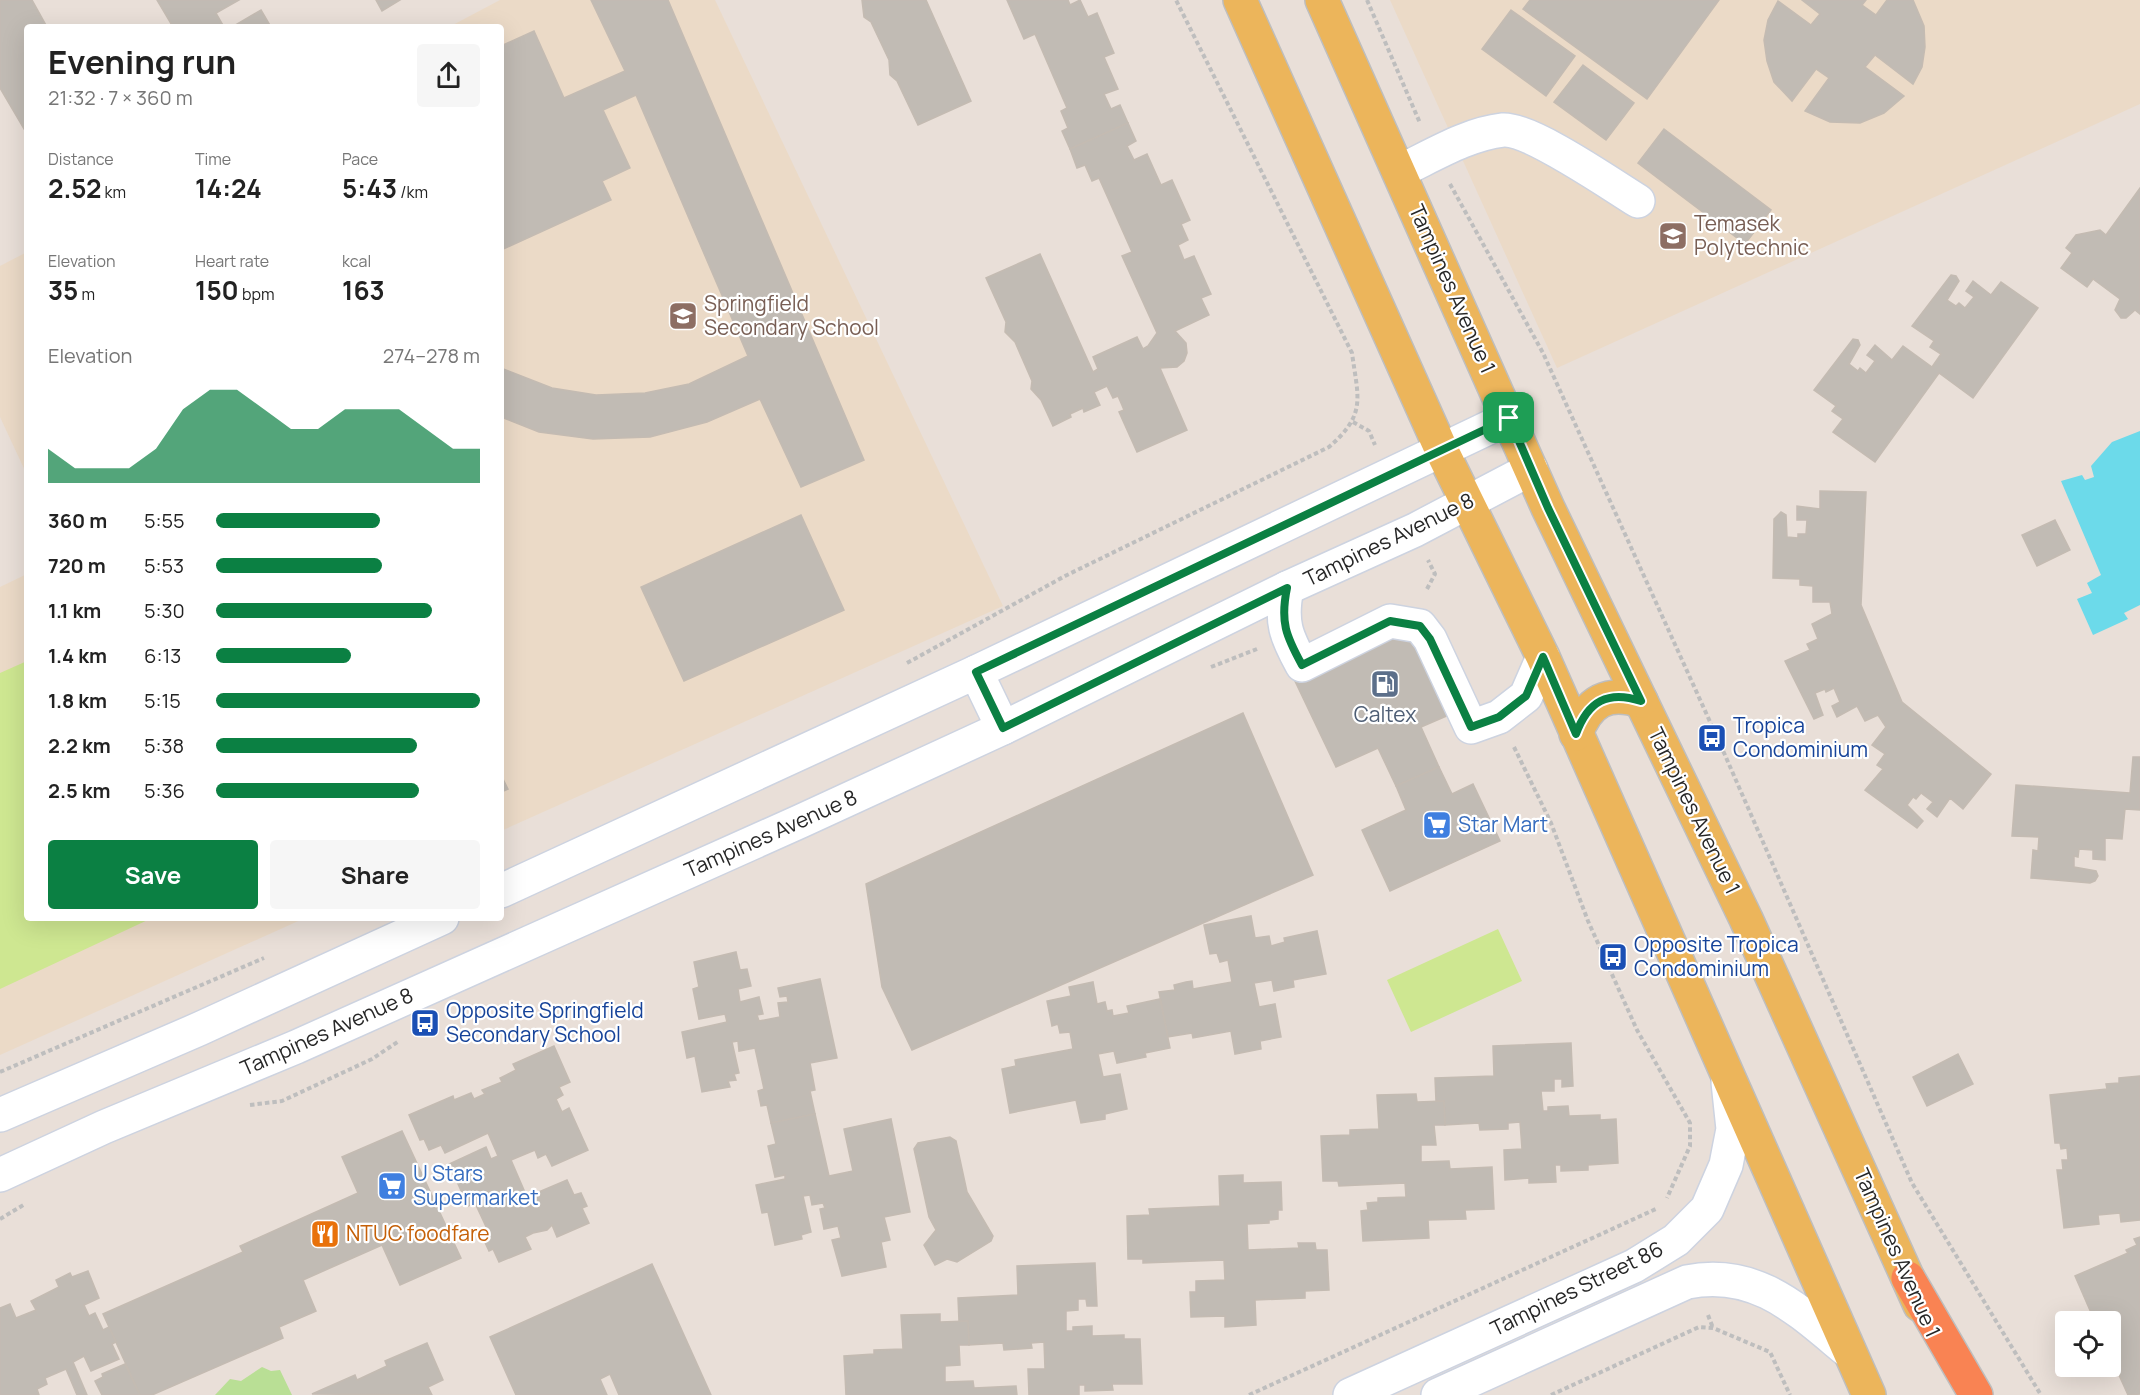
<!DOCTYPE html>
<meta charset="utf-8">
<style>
body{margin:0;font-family:Manrope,sans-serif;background:#f6f6f6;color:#222;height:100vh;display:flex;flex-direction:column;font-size:22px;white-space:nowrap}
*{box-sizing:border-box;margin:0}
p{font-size:20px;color:#767676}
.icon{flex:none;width:33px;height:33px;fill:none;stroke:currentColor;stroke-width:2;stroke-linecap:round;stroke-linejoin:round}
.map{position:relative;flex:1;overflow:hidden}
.side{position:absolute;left:24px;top:24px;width:480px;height:897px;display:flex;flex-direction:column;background:#fff;border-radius:6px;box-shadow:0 6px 24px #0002}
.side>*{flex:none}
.controls{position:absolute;left:2055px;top:1311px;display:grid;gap:12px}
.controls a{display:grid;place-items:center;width:66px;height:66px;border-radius:6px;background:#fff;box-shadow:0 6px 24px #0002;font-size:30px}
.pin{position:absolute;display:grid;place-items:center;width:51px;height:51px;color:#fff;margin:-26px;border-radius:12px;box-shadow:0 3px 9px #0006}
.round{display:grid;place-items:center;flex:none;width:63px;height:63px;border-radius:6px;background:#f6f6f6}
.summary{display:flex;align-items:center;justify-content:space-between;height:102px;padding:0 24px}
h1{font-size:33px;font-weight:700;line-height:45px}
.metrics{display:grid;grid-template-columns:repeat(3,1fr);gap:9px;height:102px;padding:6px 24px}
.metrics div{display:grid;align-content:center}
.metrics b{font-size:26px;font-weight:700}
.metrics small{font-size:16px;font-weight:400}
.metrics p{font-size:16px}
.chart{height:168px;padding:12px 24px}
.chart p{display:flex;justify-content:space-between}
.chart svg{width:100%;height:108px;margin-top:6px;fill:#0b8043;opacity:.7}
.primary-button{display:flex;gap:12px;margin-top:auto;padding:12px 24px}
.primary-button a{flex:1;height:69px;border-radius:6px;background:#0b8043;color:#fff;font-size:24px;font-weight:700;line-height:69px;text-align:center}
.primary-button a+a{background:#f6f6f6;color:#222}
ul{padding:0 24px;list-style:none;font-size:20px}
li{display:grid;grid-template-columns:96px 72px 1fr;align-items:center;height:45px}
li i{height:15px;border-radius:8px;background:#0b8043}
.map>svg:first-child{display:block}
</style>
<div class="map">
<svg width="2140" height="1395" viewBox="0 0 2140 1395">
<rect width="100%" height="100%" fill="#e9dfd8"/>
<!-- education -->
<g fill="#ebdac7">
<polygon points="500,0 715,0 1003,606 501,831 501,27 449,27"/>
<polygon points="1390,0 2140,0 2140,104 1557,368"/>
<polygon points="27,252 27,475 0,417 0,266"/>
<polygon points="27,574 27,918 305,918 0,1055 0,587"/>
</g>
<!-- green -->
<polygon fill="#b9df95" points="262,1367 271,1371 280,1370 292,1395 215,1395 230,1379 241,1381"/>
<!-- pitch -->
<g fill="#cee791">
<polygon points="27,661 27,918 152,918 0,989 0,673"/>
<polygon points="1498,929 1522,981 1411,1032 1387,980"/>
</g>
<!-- water -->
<polygon fill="#6cdaea" points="2140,431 2140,605 2124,613 2128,619 2093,635 2077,599 2092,593 2087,583 2101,575 2061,481 2082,475 2085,480 2094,477 2091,466 2112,442"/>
<!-- building -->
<g fill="#c1bbb4" stroke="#c4bbb2" stroke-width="1.5">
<polygon points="0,0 32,0 47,27 27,27 27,134 0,88"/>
<polygon points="157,0 239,0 216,13 224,27 173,27"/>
<polygon points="376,0 400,0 382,11"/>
<polygon points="591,0 668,0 864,460 801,487 760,399 707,422 650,437 593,439 539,432 501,417 501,368 552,388 596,395 645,393 689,384 748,356 636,95 603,110 630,168 602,181 611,200 501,250 501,46 534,31 564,98 625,71"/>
<polygon points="862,0 926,0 971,101 918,125 897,81 890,75 889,60 871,22 864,17"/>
<polygon points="1007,0 1068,0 1070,5 1080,0 1088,17 1097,13 1114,53 1104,57 1118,89 1104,94 1111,109 1120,105 1128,123 1070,149 1062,131 1068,128 1061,111 1067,108 1035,34 1024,39"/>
<polygon points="1530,0 1719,0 1647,99 1523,9"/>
<polygon points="1802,0 1866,0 1862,5 1876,15 1887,0 1913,0 1924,26 1925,47 1922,67 1913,84 1875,55 1865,67 1904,96 1884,113 1860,123 1830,122 1805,111 1829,78 1816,69 1792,101 1774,82 1767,61 1764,40 1768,20 1778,1 1811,25 1820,14"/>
<polygon points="261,10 271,27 232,27"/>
<polygon points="1511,10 1575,56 1546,96 1482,49"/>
<polygon points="1583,65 1634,103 1606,140 1554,102"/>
<polygon points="1128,123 1136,141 1127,146 1134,160 1147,154 1161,185 1172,180 1190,220 1181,224 1188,240 1178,245 1184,260 1194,256 1211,294 1201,298 1209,315 1175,331 1186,343 1187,353 1184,361 1177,367 1160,368 1187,430 1137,452 1119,412 1124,410 1118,396 1113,398 1107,386 1094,392 1100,405 1084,412 1083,408 1070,414 1071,417 1053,426 1041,400 1031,389 1032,381 1015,342 1005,332 1006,322 986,278 1040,254 1093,372 1098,369 1093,357 1137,337 1143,349 1148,346 1157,333 1122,256 1132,252 1099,178 1092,181 1085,165 1077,168 1070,149"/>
<polygon points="1664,129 1771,210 1745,244 1638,163"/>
<polygon points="2140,188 2140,314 2135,310 2126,318 2121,318 2115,310 2120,299 2093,279 2087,287 2061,268 2072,253 2066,248 2076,235 2100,230 2106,235"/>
<polygon points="1951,275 1956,276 1959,281 1947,300 1956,306 1959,303 1965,308 1974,297 1966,291 1973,281 1991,295 2001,282 2038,308 1973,398 1939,373 1875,462 1833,432 1843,419 1832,411 1836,406 1814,390 1853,339 1858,340 1860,345 1849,364 1858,371 1860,368 1866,373 1875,361 1867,355 1875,345 1892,360 1903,346 1932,367 1941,354 1930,347 1934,341 1912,326"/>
<polygon points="1820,491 1866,492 1861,605 1902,702 1991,774 1963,809 1950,798 1937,817 1927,809 1933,802 1921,793 1916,799 1913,797 1907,805 1923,821 1917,828 1865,790 1883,769 1877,765 1885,754 1872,745 1886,727 1878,715 1865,721 1857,706 1837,717 1832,706 1840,702 1834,688 1826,692 1825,689 1815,693 1823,715 1814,719 1785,661 1810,650 1807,644 1818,639 1812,624 1832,614 1830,602 1813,602 1813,586 1800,585 1800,579 1773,578 1774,519 1781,512 1786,515 1787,537 1798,538 1798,534 1806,534 1807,520 1797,520 1797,506 1820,509"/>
<polygon points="801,515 844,610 684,681 641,587"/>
<polygon points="2055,520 2070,550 2037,566 2022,535"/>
<polygon points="1412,628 1451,714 1421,727 1439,767 1396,786 1378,748 1336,767 1295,681"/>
<polygon points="1243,713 1313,875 912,1050 882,987 866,884"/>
<polygon points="2133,757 2140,757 2140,810 2125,809 2122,839 2105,838 2105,860 2093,859 2093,850 2079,849 2078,857 2074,856 2074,867 2096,871 2098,876 2095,881 2090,883 2031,878 2033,850 2038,851 2039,837 2012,836 2016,785 2130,793"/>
<polygon points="1439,767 1452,794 1473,784 1500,841 1390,891 1362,830 1406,810 1396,786"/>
<polygon points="501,775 508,789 501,792"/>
<polygon points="1251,916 1255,938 1269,936 1271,946 1285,942 1284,938 1317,931 1326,974 1293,980 1294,987 1274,991 1272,980 1254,983 1259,1007 1275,1004 1281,1037 1260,1041 1261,1049 1235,1054 1231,1031 1193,1038 1192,1033 1168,1037 1159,992 1175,990 1174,985 1186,982 1192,981 1193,989 1232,982 1228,960 1220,962 1217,953 1210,954 1204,925"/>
<polygon points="736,952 740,970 747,969 751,986 738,989 740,1002 759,997 763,1014 757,1015 759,1021 780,1017 778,1003 788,1002 787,996 780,997 778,988 820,979 837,1058 810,1063 815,1090 810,1091 815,1114 771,1123 767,1105 761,1106 758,1091 764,1089 755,1048 739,1051 738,1041 732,1042 739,1073 734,1074 736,1080 728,1081 730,1087 702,1092 695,1056 687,1058 682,1032 727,1022 725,1014 699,1019 693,989 699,987 694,962"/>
<polygon points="1093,982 1097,1004 1105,1002 1107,1011 1112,1010 1113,1016 1129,1013 1127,1006 1160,999 1170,1048 1145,1053 1146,1057 1117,1063 1114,1051 1098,1054 1103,1077 1120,1074 1127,1109 1105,1114 1105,1119 1081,1123 1076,1100 1010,1113 1002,1069 1016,1066 1015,1060 1073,1049 1070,1032 1060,1033 1058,1024 1052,1026 1047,1001 1071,996 1069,987"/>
<polygon points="1571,1043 1573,1086 1562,1087 1562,1079 1554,1079 1554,1091 1541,1091 1543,1111 1548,1111 1548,1107 1568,1106 1569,1116 1600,1115 1600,1120 1616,1119 1618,1163 1588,1165 1588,1170 1561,1171 1561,1165 1555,1165 1556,1182 1529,1183 1529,1178 1505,1180 1504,1150 1522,1149 1520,1122 1508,1123 1508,1129 1480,1130 1479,1123 1445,1125 1444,1101 1436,1101 1435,1078 1494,1076 1493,1046"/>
<polygon points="554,1046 570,1082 559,1087 563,1095 556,1099 562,1112 569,1108 588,1150 552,1166 546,1154 538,1158 535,1150 511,1160 527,1197 567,1180 574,1195 581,1193 587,1206 582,1208 589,1223 557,1237 552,1225 547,1230 533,1233 525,1237 531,1249 499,1262 493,1249 489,1251 481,1234 488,1231 475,1203 468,1206 449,1164 486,1147 491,1159 498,1156 488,1133 445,1153 441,1145 429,1150 424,1139 420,1140 409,1115 453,1096 454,1100 471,1093 474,1099 485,1094 482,1090 502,1082 500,1078 516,1070 513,1064"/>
<polygon points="1958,1054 1973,1084 1927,1106 1913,1077"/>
<polygon points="2140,1076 2140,1220 2121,1222 2120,1213 2098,1215 2099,1224 2064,1228 2057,1170 2063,1170 2062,1160 2068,1160 2067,1148 2061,1149 2060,1143 2055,1143 2050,1095 2107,1089 2106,1084 2119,1083 2119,1078"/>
<polygon points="1416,1094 1417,1102 1444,1101 1445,1125 1434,1125 1436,1145 1421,1145 1421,1162 1449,1161 1450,1169 1492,1167 1494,1209 1465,1210 1466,1219 1428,1220 1429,1238 1363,1241 1361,1211 1368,1210 1367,1203 1378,1202 1378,1198 1406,1197 1405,1183 1339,1186 1338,1181 1323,1181 1321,1136 1350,1135 1350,1130 1379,1129 1377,1095"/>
<polygon points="815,1114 829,1176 853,1171 844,1129 891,1119 910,1212 884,1217 890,1240 881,1242 886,1267 842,1276 832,1240 841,1238 838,1226 824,1229 820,1209 825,1208 823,1203 812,1205 810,1195 803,1196 811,1232 801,1235 802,1239 775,1245 768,1212 762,1213 756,1185 785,1179 785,1175 775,1177 768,1146 776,1144 771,1123"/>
<polygon points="402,1131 461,1258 400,1285 382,1245 303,1280 316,1311 279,1327 283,1338 152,1395 140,1395 103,1314 243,1252 240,1246 358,1193 342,1157"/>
<polygon points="950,1137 956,1141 967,1192 993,1236 991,1241 957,1262 947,1259 935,1265 924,1245 936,1230 929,1217 914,1149 918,1143"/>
<polygon points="1243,1175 1243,1183 1281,1182 1282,1210 1278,1210 1278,1219 1269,1220 1269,1223 1247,1224 1248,1250 1299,1248 1298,1243 1315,1243 1316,1250 1327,1250 1329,1290 1305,1291 1305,1298 1255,1300 1256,1325 1225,1327 1225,1316 1191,1317 1190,1292 1196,1292 1196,1281 1225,1280 1224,1260 1143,1263 1143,1259 1128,1259 1127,1216 1150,1215 1149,1209 1220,1206 1219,1176"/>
<polygon points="2140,1237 2140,1394 2128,1395 2110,1355 2110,1322 2100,1319 2095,1322 2075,1276 2128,1253 2126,1250 2137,1245 2134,1239"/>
<polygon points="1095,1263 1097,1306 1087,1306 1086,1299 1078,1299 1078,1310 1066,1311 1066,1331 1073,1331 1073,1327 1092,1326 1092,1336 1124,1335 1124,1339 1140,1339 1142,1384 1112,1384 1113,1390 1085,1391 1085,1385 1079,1385 1079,1395 1029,1395 1028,1369 1045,1369 1044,1342 1031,1343 1032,1348 1004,1350 1003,1343 969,1345 968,1321 959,1321 958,1298 1018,1295 1017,1266"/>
<polygon points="652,1264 711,1395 619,1395 610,1374 600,1379 607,1395 516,1395 490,1337"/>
<polygon points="88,1271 99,1298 84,1305 89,1316 95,1313 103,1330 109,1327 116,1342 112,1344 119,1359 91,1371 84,1356 73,1362 87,1395 77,1395 66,1369 45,1378 47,1384 37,1389 39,1395 0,1395 0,1308 10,1304 16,1318 36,1310 31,1301 59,1287 56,1280 70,1273 72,1277"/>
<polygon points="940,1314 940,1322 968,1321 969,1345 959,1345 960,1365 945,1366 945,1382 973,1381 974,1388 1016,1386 1017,1395 846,1395 844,1356 874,1354 874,1350 903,1349 901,1315"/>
<polygon points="427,1343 443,1380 428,1387 432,1395 312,1394 355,1375 357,1380 387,1366 385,1361"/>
<polygon points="125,1364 140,1395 102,1395 95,1381 103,1377 102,1374"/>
</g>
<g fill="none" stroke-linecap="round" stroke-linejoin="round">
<!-- minor casing -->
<g stroke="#cdd3e0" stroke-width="36">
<g id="minor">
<path d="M1400 171C1432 156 1467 134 1503 130 1530 128 1612 185 1638 201"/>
<path d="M1287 588C1280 622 1286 636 1302 665L1390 621 1420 626 1430 639 1471 727 1499 717 1526 696 1543 657"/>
<polyline points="976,672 1003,728"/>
<polyline points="501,891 976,672 1509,418"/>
<polyline points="0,1115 199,1029 442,918"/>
<polyline points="0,1175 104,1127 296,1047 801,821 1003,728 1287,588 1415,530 1531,469"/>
<polyline points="1350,1395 1634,1266 1676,1240 1707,1209 1726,1165 1733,1129 1728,1082"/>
<path d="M1438 1395 1687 1282C1757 1268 1799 1311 1849 1352"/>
</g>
</g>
<!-- major casing -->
<g stroke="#bebebe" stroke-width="36">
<g id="major">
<polyline points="1240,0 1442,451 1543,657 1869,1395"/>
<polyline points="1322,0 1548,508 1746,919 1920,1305"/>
<path d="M1576 734C1588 701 1608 690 1641 701"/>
</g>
</g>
<!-- highway casing -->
<g stroke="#bebebe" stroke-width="36">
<polyline id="highway" points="1908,1278 1976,1395"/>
</g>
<!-- path -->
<g stroke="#bebebe" stroke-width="4" stroke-dasharray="4.5 3" stroke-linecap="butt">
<polyline points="1367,0 1420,123"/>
<polyline points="1450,184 1543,353 1721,746 1912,1183 2041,1395"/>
<polyline points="1353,422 1369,431 1375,445"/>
<polyline points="1427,589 1435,574 1428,560"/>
<path d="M907 663 1065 576 1329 447C1367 414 1358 398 1352 353L1176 0"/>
<polyline points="1211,667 1257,649"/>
<polyline points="1514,747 1551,823 1588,921 1637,1030 1690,1123 1690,1146 1667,1198"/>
<polyline points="0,1072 264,958"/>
<polyline points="250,1105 282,1101 372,1059 399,1041"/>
<polyline points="0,1219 25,1204"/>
<polyline points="1708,1315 1713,1328"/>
<polyline points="1249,1395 1658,1208"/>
<polyline points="1551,1395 1699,1327 1713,1328 1770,1352 1790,1395"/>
</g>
<!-- minor -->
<use href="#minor" stroke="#fff" stroke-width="33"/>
<!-- major -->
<use href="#major" stroke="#ecb55b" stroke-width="33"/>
<!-- highway -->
<use href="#highway" stroke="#f98353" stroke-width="33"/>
</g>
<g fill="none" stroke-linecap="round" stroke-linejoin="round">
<!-- route casing -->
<g stroke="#fff" stroke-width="12">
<path id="route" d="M1509 418 1548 508 1641 701C1608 690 1588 701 1576 734L1543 657 1526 696 1499 717 1471 727 1430 639 1420 626 1390 621 1302 665C1286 636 1280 622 1287 588L1003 728 976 672Z"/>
</g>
<!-- route -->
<use href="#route" stroke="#0b8043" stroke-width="8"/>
</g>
<!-- icons -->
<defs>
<g id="university-square" transform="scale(1.5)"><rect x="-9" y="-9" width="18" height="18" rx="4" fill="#8d6e63" stroke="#fff"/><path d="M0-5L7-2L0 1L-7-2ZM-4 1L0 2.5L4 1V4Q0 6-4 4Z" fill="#fff"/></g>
<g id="school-square" transform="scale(1.5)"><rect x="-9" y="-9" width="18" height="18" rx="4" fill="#8d6e63" stroke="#fff"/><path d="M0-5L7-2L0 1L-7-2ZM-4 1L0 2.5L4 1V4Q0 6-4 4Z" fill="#fff"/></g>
<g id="fuel-square" transform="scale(1.5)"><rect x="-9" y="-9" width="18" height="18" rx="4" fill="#5c6f8a" stroke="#fff"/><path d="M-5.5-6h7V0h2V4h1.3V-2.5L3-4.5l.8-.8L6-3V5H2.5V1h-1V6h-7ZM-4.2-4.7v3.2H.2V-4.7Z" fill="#fff"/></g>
<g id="bus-square" transform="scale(1.5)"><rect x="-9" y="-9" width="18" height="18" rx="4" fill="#1a4fb4" stroke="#fff"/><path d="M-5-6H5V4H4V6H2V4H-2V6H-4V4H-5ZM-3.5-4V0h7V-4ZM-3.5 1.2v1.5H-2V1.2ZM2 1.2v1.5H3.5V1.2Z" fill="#fff"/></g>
<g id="supermarket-square" transform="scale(1.5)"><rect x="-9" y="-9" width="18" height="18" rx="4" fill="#3f7fe0" stroke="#fff"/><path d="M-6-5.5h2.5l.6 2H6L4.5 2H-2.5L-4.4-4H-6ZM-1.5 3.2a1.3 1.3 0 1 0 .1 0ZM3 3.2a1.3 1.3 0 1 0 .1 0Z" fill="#fff"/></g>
<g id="restaurant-square" transform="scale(1.5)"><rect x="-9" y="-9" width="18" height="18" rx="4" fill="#e8710a" stroke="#fff"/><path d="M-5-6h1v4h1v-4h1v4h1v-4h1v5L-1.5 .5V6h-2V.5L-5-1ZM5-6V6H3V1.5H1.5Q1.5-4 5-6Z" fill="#fff"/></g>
</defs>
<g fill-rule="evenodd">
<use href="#university-square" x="1673" y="236"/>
<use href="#school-square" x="683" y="316"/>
<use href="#fuel-square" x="1385" y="684"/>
<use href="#bus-square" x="1712" y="738"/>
<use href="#supermarket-square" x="1437" y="825"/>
<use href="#bus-square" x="1613" y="957"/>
<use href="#bus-square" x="425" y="1023"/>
<use href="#supermarket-square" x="392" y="1186"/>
<use href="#restaurant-square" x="325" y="1234"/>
</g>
<g text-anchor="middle" stroke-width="4.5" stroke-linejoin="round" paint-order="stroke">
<!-- education labels -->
<g font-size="21" fill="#785e54" stroke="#fff" text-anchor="start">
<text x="1694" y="231">Temasek<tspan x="1694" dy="24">Polytechnic</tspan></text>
<text x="704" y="311">Springfield<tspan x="704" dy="24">Secondary School</tspan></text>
</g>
<!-- street labels -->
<g font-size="21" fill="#272727" stroke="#fff">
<text transform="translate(1452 289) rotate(66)" y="7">Tampines Avenue 1</text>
<text transform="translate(1389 540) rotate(-26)" y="7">Tampines Avenue 8</text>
<text transform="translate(1694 811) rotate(64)" y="7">Tampines Avenue 1</text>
<text transform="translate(771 834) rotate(-24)" y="7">Tampines Avenue 8</text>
<text transform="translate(327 1032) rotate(-24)" y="7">Tampines Avenue 8</text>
<text transform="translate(1897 1253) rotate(66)" y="7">Tampines Avenue 1</text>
<text transform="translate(1577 1289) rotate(-26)" y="7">Tampines Street 86</text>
</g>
<!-- service labels -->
<g font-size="21" fill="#4e5e75" stroke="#fff">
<text x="1385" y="722">Caltex</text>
</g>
<!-- transit labels -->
<g font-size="21" fill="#164399" stroke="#fff" text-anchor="start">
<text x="1733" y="733">Tropica<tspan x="1733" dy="24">Condominium</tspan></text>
<text x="1634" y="952">Opposite Tropica<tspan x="1634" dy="24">Condominium</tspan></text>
<text x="446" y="1018">Opposite Springfield<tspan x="446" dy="24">Secondary School</tspan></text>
</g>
<!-- shop labels -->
<g font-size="21" fill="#366cbe" stroke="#fff" text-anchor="start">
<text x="1458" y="832">Star Mart</text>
<text x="413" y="1181">U Stars<tspan x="413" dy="24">Supermarket</tspan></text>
</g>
<!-- food labels -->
<g font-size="21" fill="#c56008" stroke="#fff" text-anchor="start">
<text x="346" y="1241">NTUC foodfare</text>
</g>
</g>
</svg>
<div class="controls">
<a><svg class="icon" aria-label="locate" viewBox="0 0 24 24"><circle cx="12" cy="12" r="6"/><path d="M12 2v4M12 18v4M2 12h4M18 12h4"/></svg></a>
</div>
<div class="pin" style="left:1509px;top:418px;background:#1e9e55"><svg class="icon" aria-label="arrive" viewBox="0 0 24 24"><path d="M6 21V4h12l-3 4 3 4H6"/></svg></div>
<section class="side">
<div class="summary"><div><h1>Evening run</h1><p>21:32 · 7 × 360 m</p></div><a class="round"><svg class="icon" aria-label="share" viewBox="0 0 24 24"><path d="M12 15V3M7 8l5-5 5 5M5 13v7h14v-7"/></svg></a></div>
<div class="metrics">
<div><p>Distance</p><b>2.52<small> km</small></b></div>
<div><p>Time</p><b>14:24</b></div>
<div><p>Pace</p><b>5:43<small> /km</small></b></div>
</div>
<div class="metrics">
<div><p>Elevation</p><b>35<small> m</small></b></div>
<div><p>Heart rate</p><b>150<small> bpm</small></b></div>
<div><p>kcal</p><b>163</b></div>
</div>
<div class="chart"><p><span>Elevation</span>274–278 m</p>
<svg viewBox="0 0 160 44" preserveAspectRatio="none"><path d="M0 44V30L10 38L20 38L30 38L40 30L50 14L60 6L70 6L80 14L90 22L100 22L110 14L120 14L130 14L140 22L150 30L160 30V44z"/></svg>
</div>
<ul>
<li><b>360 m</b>5:55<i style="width:62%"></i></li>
<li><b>720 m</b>5:53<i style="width:63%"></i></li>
<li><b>1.1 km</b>5:30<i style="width:82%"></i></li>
<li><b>1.4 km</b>6:13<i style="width:51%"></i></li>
<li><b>1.8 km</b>5:15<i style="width:100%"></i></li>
<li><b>2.2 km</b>5:38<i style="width:76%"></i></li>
<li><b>2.5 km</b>5:36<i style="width:77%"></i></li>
</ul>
<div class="primary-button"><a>Save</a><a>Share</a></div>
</section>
</div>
